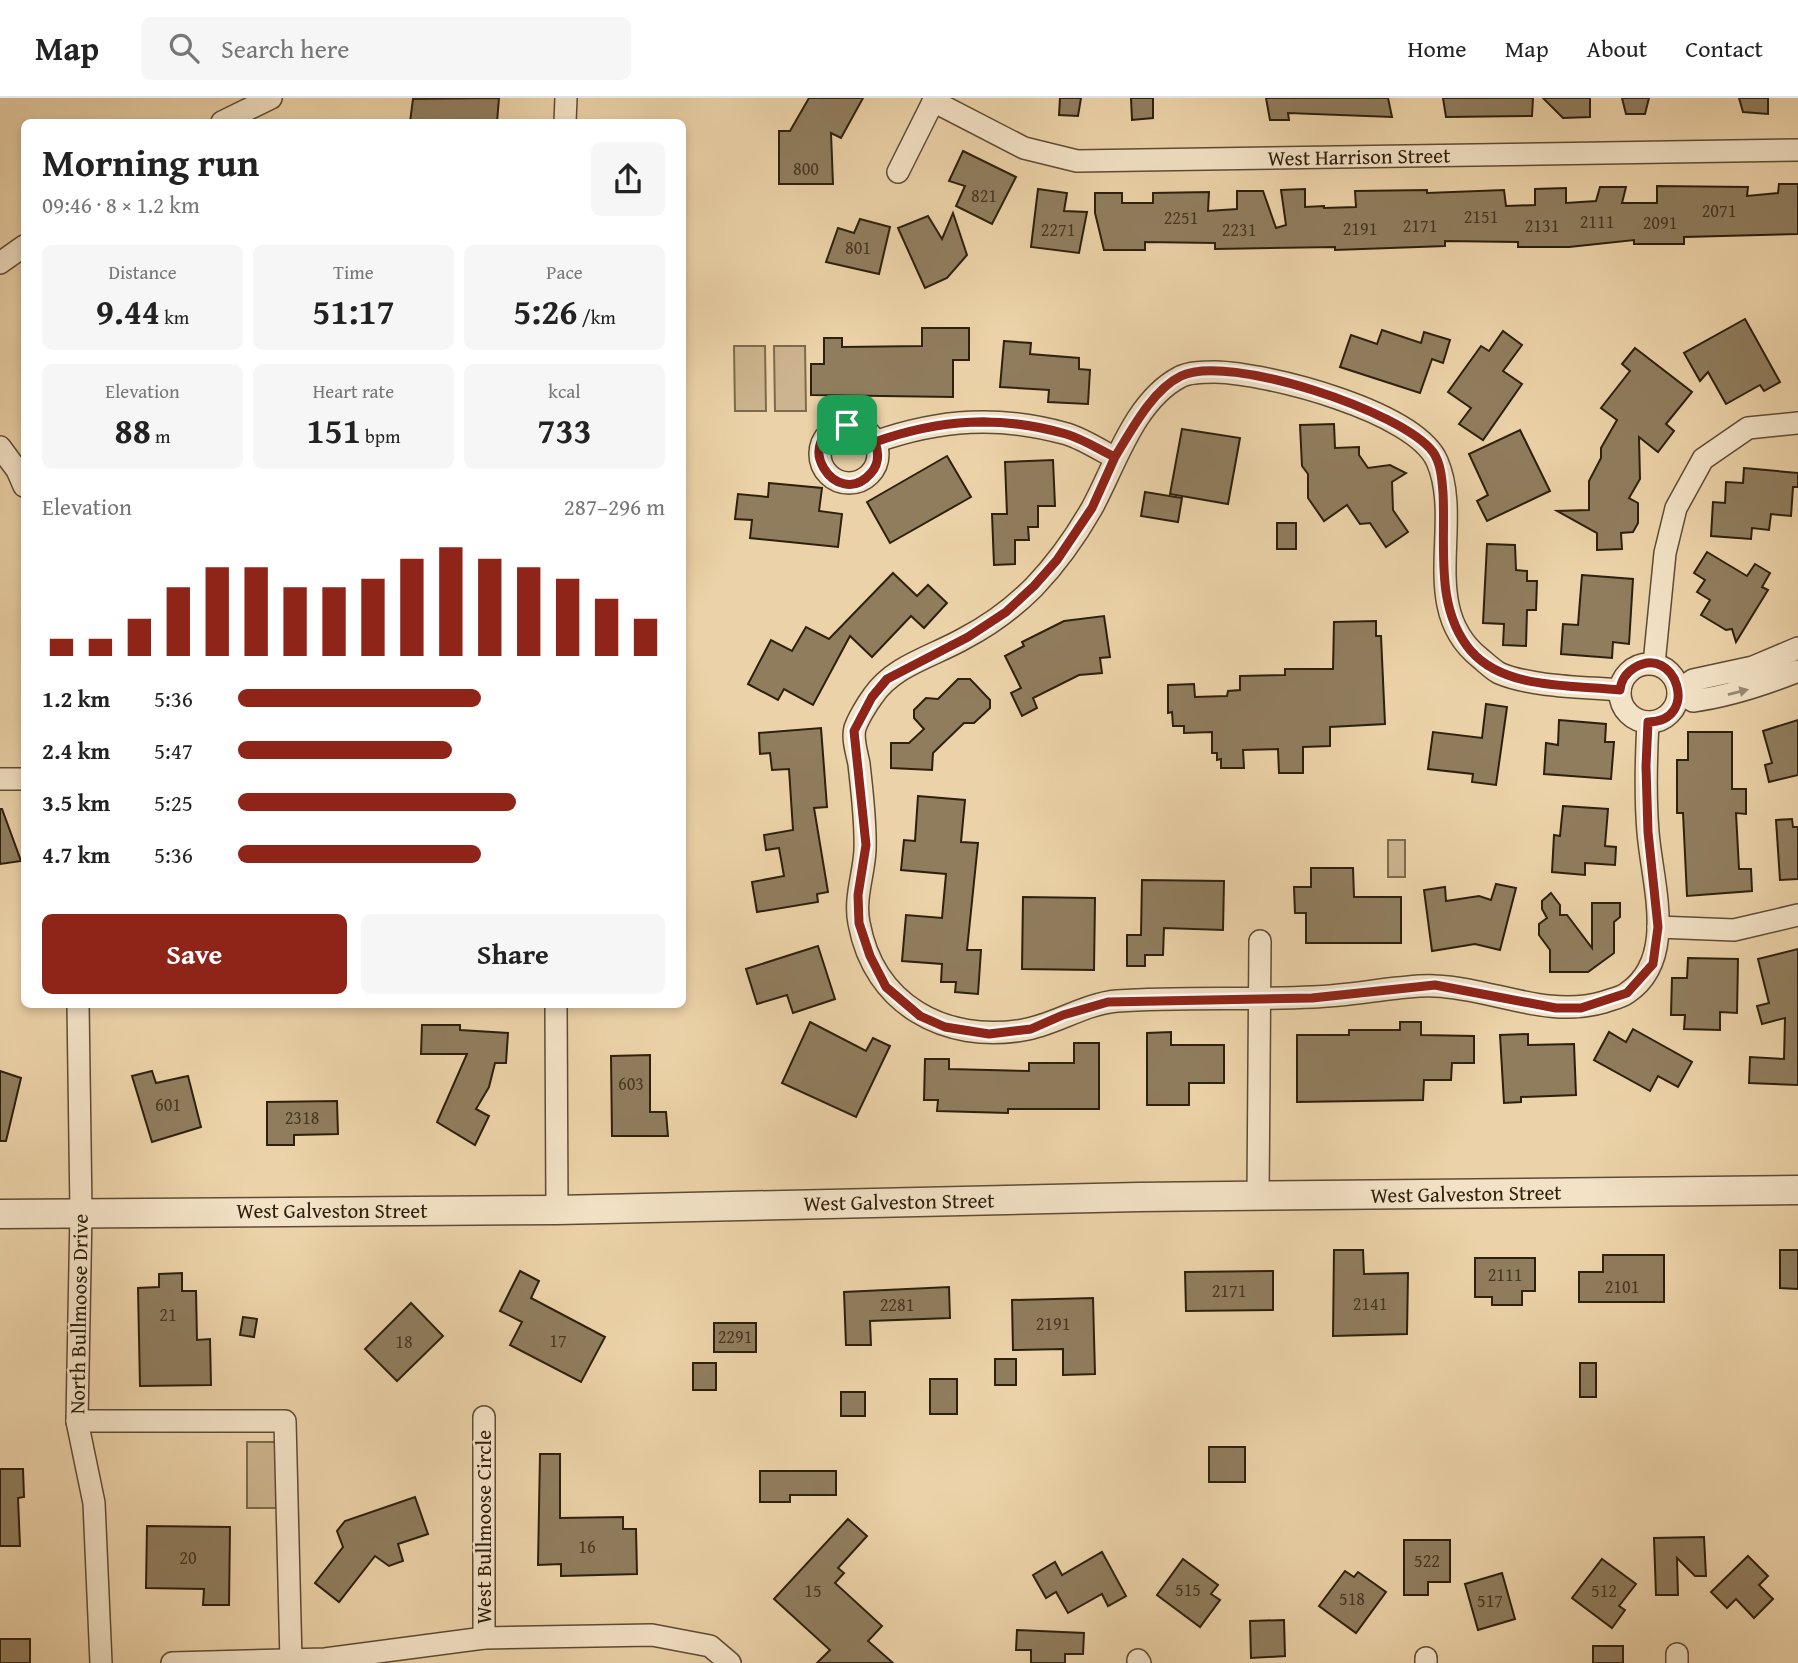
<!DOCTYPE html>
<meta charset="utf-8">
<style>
body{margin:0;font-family:"Gentium Book Plus",serif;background:#f6f6f6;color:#222;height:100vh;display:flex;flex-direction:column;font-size:26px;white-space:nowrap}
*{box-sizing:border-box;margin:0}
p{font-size:23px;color:#767676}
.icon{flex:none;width:38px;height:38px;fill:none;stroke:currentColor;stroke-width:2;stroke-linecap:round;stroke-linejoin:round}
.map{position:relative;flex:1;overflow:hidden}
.drawer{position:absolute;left:21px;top:21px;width:665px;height:889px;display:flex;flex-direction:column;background:#fff;border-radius:10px;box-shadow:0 4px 10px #0003}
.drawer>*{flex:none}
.pin{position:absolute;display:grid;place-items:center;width:60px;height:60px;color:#fff;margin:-30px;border-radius:14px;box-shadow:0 4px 10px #0006}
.round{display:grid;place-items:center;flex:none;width:74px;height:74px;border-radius:10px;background:#f6f6f6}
.head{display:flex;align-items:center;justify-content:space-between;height:119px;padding:0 21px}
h1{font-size:38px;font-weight:700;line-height:52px}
.figures{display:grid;grid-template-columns:repeat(3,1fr);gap:10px;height:119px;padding:7px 21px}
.figures div{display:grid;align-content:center;border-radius:10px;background:#f6f6f6;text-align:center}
.figures b{font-size:35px;font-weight:700}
.figures small{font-size:19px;font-weight:400}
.figures p{font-size:19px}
.chart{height:196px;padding:14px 21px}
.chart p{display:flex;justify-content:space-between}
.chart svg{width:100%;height:126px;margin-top:7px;stroke:#8f2418;stroke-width:6}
.primary-button{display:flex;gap:14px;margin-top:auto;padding:14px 21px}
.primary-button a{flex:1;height:80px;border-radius:10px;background:#8f2418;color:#fff;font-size:28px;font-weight:700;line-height:80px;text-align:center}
.primary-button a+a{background:#f6f6f6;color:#222}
ul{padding:0 21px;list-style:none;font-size:23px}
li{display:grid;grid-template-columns:112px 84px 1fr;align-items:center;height:52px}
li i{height:18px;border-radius:9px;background:#8f2418}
header{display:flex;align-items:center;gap:42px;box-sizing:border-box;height:98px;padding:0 35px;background:#fff;border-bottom:2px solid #e0e0e0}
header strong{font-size:33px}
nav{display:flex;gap:38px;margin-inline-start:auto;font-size:24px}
.search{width:490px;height:63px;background:#f6f6f6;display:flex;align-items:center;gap:18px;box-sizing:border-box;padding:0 24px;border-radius:10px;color:#767676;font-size:26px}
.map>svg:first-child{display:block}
</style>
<header>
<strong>Map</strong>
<div class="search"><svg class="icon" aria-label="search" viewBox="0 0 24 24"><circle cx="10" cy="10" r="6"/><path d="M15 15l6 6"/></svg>Search here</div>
<nav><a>Home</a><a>Map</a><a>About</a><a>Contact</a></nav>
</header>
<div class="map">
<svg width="1798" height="1565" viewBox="0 0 1798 1565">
<rect width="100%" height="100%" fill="#ecd2a8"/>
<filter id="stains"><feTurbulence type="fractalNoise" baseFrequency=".00286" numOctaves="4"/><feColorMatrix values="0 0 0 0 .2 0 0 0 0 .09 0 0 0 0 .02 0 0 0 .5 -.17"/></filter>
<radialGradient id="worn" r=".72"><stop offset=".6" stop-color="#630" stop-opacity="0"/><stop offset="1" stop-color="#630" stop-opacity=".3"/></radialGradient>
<!-- green -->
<g fill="#ccb48e" stroke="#7c6a4e" stroke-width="2">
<polygon points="734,248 765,248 766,313 735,313"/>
<polygon points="774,248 805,248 806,313 775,313"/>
<rect x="1388" y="742" width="17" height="37"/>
<rect x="247" y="1344" width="29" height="66"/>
</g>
<!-- building -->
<g fill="#907d5e" stroke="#2d200e" stroke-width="2">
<polygon points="499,0 497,24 410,24 413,1"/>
<polygon points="809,0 863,0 841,40 831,35 833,86 779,86 779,33 790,33"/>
<polygon points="1060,0 1081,0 1078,18 1059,17"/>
<polygon points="1131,0 1153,0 1153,20 1132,22"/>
<polygon points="1266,0 1388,0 1392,19 1288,15 1289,22 1270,22"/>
<polygon points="1443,0 1533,0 1532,18 1446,19"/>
<polygon points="1543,0 1590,0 1590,19 1563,20"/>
<polygon points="1622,0 1649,0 1645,16 1626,16"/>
<polygon points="1739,0 1768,0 1768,16 1743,14"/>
<polygon points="963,53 1016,79 992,126 956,108 965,88 949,83"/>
<polygon points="1779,86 1798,86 1798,136 1684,139 1684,146 1634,146 1634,142 1569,149 1518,149 1518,144 1445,143 1445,148 1335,152 1335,149 1215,151 1215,145 1145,144 1145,152 1104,152 1095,115 1095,95 1122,95 1122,105 1153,105 1153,95 1209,94 1208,113 1237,111 1237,93 1263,93 1276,130 1286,127 1281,92 1305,91 1305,109 1324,108 1324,110 1356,109 1355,93 1427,92 1427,95 1504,92 1506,108 1535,107 1535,91 1566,90 1566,105 1596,103 1600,89 1626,89 1622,105 1657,105 1657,88 1748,89 1747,98 1778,95"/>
<polygon points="1038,91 1067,95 1064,113 1087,114 1079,155 1031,149"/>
<polygon points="953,115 967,157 947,180 925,190 898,130 928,118 942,141"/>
<polygon points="860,121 890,129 879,176 826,164 838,130 854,135"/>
<polygon points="1745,221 1780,284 1764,293 1760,287 1726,306 1708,274 1700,283 1684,255"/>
<polygon points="922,230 969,230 969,262 953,262 953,299 811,297 811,266 824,266 824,240 842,240 842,249 922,248"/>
<polygon points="1382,232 1421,245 1424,234 1450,242 1443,265 1432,261 1420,295 1340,269 1351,237 1377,246"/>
<polygon points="1503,233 1522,247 1503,273 1522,286 1483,342 1459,326 1471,310 1448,294 1481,248 1489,253"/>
<polygon points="1004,243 1031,245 1030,256 1079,260 1079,271 1090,272 1088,306 1048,304 1049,292 1000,289"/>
<polygon points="1635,250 1692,294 1666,326 1674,333 1658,354 1639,339 1640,381 1629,400 1638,405 1638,425 1633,434 1621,435 1622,451 1597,452 1597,435 1557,413 1589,412 1589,383 1601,360 1601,350 1617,322 1601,310 1630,273 1622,266"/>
<polygon points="1334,326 1335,350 1359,349 1359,357 1368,370 1390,367 1406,375 1392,384 1393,412 1408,434 1386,449 1370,425 1360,426 1347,407 1324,423 1308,400 1308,376 1302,368 1300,327"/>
<polygon points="1182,331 1240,340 1228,406 1170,396"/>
<polygon points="1520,332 1550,393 1487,423 1477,403 1488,397 1469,356"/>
<polygon points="947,358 971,399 890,445 867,404"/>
<polygon points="1053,362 1055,408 1038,408 1038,429 1028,429 1029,442 1015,442 1015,466 994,467 992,416 1007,416 1005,364"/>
<polygon points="1744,370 1798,375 1798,389 1793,389 1791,418 1771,416 1769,432 1752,430 1751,441 1711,438 1713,404 1725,405 1726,384 1743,385"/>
<polygon points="769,385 822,390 819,413 842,416 838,449 750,440 752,422 735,421 738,396 768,399"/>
<polygon points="1145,394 1182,400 1178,424 1141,418"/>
<rect x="1277" y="425" width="19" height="26"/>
<polygon points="1487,446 1515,447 1516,472 1527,473 1527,483 1537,483 1536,512 1527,512 1526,548 1503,547 1504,526 1483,525"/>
<polygon points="1707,454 1747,478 1755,466 1770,475 1762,489 1768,492 1736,544 1732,531 1726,532 1701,517 1710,502 1697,494 1705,482 1694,475"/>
<polygon points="893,475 917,498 928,487 947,505 924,530 911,518 872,559 850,538 813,607 784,591 778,602 748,586 771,542 792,553 806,529 829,541"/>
<polygon points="1582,477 1633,481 1629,546 1613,544 1612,560 1561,556 1563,526 1578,527"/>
<polygon points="1104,518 1110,559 1100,560 1102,575 1079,577 1033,600 1037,610 1022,618 1011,595 1021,590 1005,558 1024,548 1022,544 1064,523"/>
<polygon points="1376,523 1376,538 1381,538 1385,626 1330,629 1330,648 1303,649 1303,675 1279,675 1278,651 1243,652 1244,670 1221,670 1221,661 1217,662 1217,655 1212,655 1212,634 1184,635 1184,628 1173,628 1172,614 1168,615 1168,587 1194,586 1195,599 1227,598 1228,593 1240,592 1240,578 1285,577 1285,571 1333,571 1334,524"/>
<polygon points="958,581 970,581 990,602 990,610 974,625 964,625 933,655 932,672 891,670 891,645 909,645 924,631 914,620 914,612 926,600 938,601"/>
<polygon points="1486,606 1507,609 1496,687 1472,684 1473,676 1428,671 1433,634 1482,640"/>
<polygon points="1559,622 1606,626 1605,644 1614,644 1611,681 1544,676 1546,645 1558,647"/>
<polygon points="1798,622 1798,677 1769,684 1765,667 1772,665 1763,633"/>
<polygon points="821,630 827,709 814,710 828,794 817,796 818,804 757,814 752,784 784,778 779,750 766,752 764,737 793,732 789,671 772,672 770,655 760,656 759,635"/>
<polygon points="1688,634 1732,634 1732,691 1746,691 1746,716 1736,715 1739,771 1751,771 1752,793 1687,798 1683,715 1677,715 1677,662 1688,662"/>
<polygon points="918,698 965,702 961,744 978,745 967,852 981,852 978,896 955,894 956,884 941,884 942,866 902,863 906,817 942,820 946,776 901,772 904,742 915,743"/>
<polygon points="1563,708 1608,711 1605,748 1616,749 1615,767 1585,765 1585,777 1552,774 1554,737 1560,738"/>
<polygon points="0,711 2,711 21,763 0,766"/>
<polygon points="1792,721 1793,729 1798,729 1798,781 1780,782 1776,722"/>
<polygon points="1311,770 1353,770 1354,799 1401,799 1401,845 1306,845 1306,815 1295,815 1294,789 1311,789"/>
<polygon points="1142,782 1224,783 1223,832 1164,830 1163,857 1145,857 1145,868 1127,868 1127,837 1141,837"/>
<polygon points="1496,786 1516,790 1500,852 1475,846 1432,853 1424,792 1445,789 1446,803 1479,798 1491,802"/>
<polygon points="1551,795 1560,807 1560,817 1567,817 1592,850 1592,805 1620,805 1620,819 1614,824 1614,855 1588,874 1550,874 1550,852 1539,837 1539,826 1547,820 1542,811 1542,803"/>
<polygon points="1023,799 1095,800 1094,872 1022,871"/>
<polygon points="818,848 835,901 793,915 787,897 757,906 746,871"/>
<polygon points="1798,851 1798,987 1749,985 1750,959 1784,961 1785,920 1762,926 1757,908 1769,905 1758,861"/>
<polygon points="1688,860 1738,861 1737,915 1720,914 1720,932 1684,931 1685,917 1671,917 1672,880 1687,880"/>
<polygon points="810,924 866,953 873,940 890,948 856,1019 782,985"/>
<polygon points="1400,924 1421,924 1421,937 1474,938 1474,965 1452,965 1451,982 1424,982 1423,1002 1297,1004 1297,937 1349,937 1349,932 1400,932"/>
<polygon points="422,927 460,927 460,932 508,935 506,965 495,965 489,989 476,1011 489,1018 475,1047 437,1024 467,956 421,956"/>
<polygon points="1633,931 1692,964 1678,989 1658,978 1650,993 1594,962 1609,934 1626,944"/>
<polygon points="1171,934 1171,947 1224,947 1224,985 1189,985 1189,1007 1147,1007 1147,935"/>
<polygon points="1528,936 1528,947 1574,946 1576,997 1521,999 1521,1004 1504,1005 1500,937"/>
<polygon points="1074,945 1099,945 1099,1011 1008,1011 1008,1015 937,1013 938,1002 924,1002 925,961 949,961 949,971 1029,973 1029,965 1074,965"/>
<polygon points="650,957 650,1014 666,1014 668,1038 612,1038 611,958"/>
<polygon points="0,973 21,980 6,1043 0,1043"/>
<polygon points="152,973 156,985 188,978 201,1029 152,1044 132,978"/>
<polygon points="337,1003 338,1036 294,1037 294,1047 267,1047 267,1004"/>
<polygon points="1334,1152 1363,1152 1364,1176 1408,1175 1407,1236 1333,1238"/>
<polygon points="1780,1152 1798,1152 1798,1191 1780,1190"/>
<polygon points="1603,1157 1664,1157 1664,1204 1579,1204 1579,1174 1603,1174"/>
<polygon points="1475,1160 1535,1160 1535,1193 1522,1193 1522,1207 1492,1207 1492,1199 1475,1199"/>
<polygon points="520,1173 539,1183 531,1200 605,1239 581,1284 510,1247 522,1224 500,1213"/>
<polygon points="1273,1173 1273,1212 1186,1213 1185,1174"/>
<polygon points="182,1175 182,1193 196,1193 197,1242 210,1241 211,1287 140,1288 138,1190 159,1189 159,1176"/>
<polygon points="949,1189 950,1220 870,1223 871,1247 846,1247 844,1194"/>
<polygon points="1093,1200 1095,1276 1063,1277 1063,1251 1013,1252 1012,1202"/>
<polygon points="411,1205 443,1238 397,1283 365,1251"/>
<polygon points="243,1219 257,1221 254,1239 240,1237"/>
<rect x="714" y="1225" width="42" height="29"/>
<rect x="995" y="1261" width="21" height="26"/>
<rect x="693" y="1265" width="23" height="27"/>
<rect x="1580" y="1265" width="16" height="34"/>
<rect x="930" y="1281" width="27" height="35"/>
<rect x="841" y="1294" width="24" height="24"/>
<rect x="1209" y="1349" width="36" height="35"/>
<polygon points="540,1356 560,1356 560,1420 623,1419 623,1431 636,1431 637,1476 561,1478 561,1466 538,1467"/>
<polygon points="0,1371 23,1371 24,1399 18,1400 20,1448 0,1448"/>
<polygon points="760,1373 836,1373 836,1397 790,1397 790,1404 760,1404"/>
<polygon points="415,1399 428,1436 398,1446 403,1463 389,1468 375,1458 339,1504 315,1485 343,1449 337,1433 345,1423"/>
<polygon points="848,1421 867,1438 838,1470 844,1475 835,1485 882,1528 868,1543 893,1565 817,1565 830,1552 774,1501"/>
<polygon points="147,1428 230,1429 229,1507 203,1507 204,1491 146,1490"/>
<polygon points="1704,1439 1706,1478 1695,1478 1677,1460 1678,1497 1656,1497 1654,1440"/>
<polygon points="1404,1442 1450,1442 1450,1484 1428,1484 1428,1497 1404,1497"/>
<polygon points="1102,1454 1126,1498 1108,1508 1102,1496 1068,1515 1056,1494 1046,1500 1033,1477 1055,1464 1062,1477"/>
<polygon points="1748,1458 1768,1478 1759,1487 1773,1501 1754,1520 1736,1501 1727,1510 1711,1494"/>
<polygon points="1183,1461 1218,1487 1211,1496 1220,1502 1200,1529 1157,1497"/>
<polygon points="1602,1461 1636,1486 1619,1508 1625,1512 1612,1530 1572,1500"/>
<polygon points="1345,1473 1354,1479 1358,1474 1386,1494 1356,1535 1319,1508"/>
<polygon points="1502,1475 1515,1521 1478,1532 1465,1486"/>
<polygon points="1284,1522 1285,1558 1251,1560 1250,1523"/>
<polygon points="1017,1532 1084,1535 1083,1556 1065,1556 1065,1565 1031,1565 1031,1552 1016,1552"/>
<rect x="0" y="1541" width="30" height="24"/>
<rect x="1593" y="1548" width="30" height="17"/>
</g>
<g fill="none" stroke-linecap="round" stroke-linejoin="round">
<!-- minor casing -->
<g stroke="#5d4c34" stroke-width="24">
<g id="minor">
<polyline points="933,3 1024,50 1077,63 1798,52"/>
<polyline points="222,24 271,0"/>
<polyline points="565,24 566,0"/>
<polyline points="898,74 935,0"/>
<polyline points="0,165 24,148"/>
<circle cx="849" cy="356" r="29"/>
<path d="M875 344C940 321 1000 317 1067 336 1083 341 1100 352 1115 360"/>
<polyline points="0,349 17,372 24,388"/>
<path d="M1798 550 1753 569 1693 582 1679 592 1693 603C1730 598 1763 587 1798 573"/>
<circle cx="1649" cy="595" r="29"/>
<polyline points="1654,566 1665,455 1676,410 1703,361 1748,330 1798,325"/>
<path d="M1620 592C1585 589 1531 589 1499 575 1492 571 1486 565 1480 560 1417 510 1464 425 1437 363 1415 313 1267 275 1215 274 1205 274 1189 274 1180 279 1134 303 1115 368 1092 410 1076 438 1056 466 1034 489 1014 509 990 527 965 540 934 558 894 567 873 598 867 606 858 621 855 630 852 641 857 655 859 666 862 694 866 724 865 752 864 776 854 800 859 825 874 907 945 945 1023 932 1055 927 1083 906 1117 903 1182 899 1248 902 1313 899 1342 898 1370 893 1398 890 1410 889 1423 887 1435 888 1492 890 1547 921 1604 904 1612 901 1620 900 1627 895 1678 861 1652 785 1648 734 1645 698 1646 661 1648 624"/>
<polyline points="0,681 24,681"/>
<polyline points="1658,829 1734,832 1798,817"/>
<polyline points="78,906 81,1114 77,1323 94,1405 101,1565"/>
<polyline points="556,906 557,1112"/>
<polyline points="1258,1099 1260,843"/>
<polyline points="484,1319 484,1540"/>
<polyline points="77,1323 285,1323 291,1563"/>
<polyline points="1677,1556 1677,1565"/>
<polyline points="1426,1560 1426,1565"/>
<polyline points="1138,1562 1140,1565"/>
<polyline points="172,1565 325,1561 484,1540 652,1537 710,1548 730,1565"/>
</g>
</g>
<!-- tertiary casing -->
<g stroke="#5d4c34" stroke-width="31">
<polyline id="tertiary" points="0,1116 557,1112 1139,1099 1798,1092"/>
</g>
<!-- minor -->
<use href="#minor" stroke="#f3e2c6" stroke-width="21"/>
<!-- tertiary -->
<use href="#tertiary" stroke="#f3e2c6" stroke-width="28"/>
</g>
<!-- one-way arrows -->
<defs><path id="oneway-solid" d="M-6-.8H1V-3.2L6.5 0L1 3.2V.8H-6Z" transform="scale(1.75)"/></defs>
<use fill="#9a8b73" href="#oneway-solid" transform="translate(1738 594) rotate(-14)"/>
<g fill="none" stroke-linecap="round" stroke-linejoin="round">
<!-- route casing -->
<g stroke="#fff" stroke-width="14">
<path id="route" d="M847 327 865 332 875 344C940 321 1000 317 1066 336 1083 341 1100 352 1115 359L1092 410 1057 462 1034 488 1006 514 968 539 887 581 872 599 854 633 866 747 858 797 859 825 870 858 886 889 920 918 945 929 989 936 1031 931 1063 917 1108 904 1312 900 1435 887 1556 910H1581L1627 895 1653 866 1658 829 1648 734 1646 668 1648 624C1701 624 1676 544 1634 570 1626 575 1621 583 1620 592 1573 587 1505 592 1471 553 1434 510 1446 447 1443 395 1442 382 1441 365 1433 354 1402 313 1228 255 1181 278 1152 292 1131 333 1115 359 1100 352 1083 341 1066 336 1000 317 940 321 875 344 879 355 879 366 871 375 837 415 787 338 847 327"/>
</g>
<!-- route -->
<use href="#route" stroke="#8f2418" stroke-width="9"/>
</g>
<g text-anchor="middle" stroke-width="5" stroke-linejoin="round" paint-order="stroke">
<!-- number labels -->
<g font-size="18" fill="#463722">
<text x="806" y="77">800</text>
<text x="984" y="104">821</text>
<text x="1719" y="119">2071</text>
<text x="1481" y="125">2151</text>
<text x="1181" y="126">2251</text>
<text x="1597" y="130">2111</text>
<text x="1660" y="131">2091</text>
<text x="1420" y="134">2171</text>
<text x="1542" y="134">2131</text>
<text x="1360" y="137">2191</text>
<text x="1058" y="138">2271</text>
<text x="1239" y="138">2231</text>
<text x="858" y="156">801</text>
<text x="631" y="992">603</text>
<text x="168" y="1013">601</text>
<text x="302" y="1026">2318</text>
<text x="1505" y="1183">2111</text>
<text x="1622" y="1195">2101</text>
<text x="1229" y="1199">2171</text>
<text x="1370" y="1212">2141</text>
<text x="897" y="1213">2281</text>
<text x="168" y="1223">21</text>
<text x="1053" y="1232">2191</text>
<text x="735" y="1245">2291</text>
<text x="558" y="1249">17</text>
<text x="404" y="1250">18</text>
<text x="587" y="1455">16</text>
<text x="188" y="1466">20</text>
<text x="1427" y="1469">522</text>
<text x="1188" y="1498">515</text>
<text x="813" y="1499">15</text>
<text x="1604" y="1499">512</text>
<text x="1352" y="1507">518</text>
<text x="1490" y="1509">517</text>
</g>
<!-- street labels -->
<g font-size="21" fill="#2d200e" stroke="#f3e2c6">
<text transform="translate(1359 59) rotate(-1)" y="7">West Harrison Street</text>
<text transform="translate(1466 1096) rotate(-1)" y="7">West Galveston Street</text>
<text transform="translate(899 1104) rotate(-1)" y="7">West Galveston Street</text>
<text x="332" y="1120">West Galveston Street</text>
<text transform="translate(79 1216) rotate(-89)" y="7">North Bullmoose Drive</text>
<text transform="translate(484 1429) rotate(-90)" y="7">West Bullmoose Circle</text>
</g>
</g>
<rect width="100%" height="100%" filter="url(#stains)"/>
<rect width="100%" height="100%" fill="url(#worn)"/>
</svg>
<div class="pin" style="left:847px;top:327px;background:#1e9e55"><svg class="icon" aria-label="arrive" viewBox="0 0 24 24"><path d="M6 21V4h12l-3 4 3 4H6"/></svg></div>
<section class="drawer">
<div class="head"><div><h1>Morning run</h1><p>09:46 · 8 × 1.2 km</p></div><a class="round"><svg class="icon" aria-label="share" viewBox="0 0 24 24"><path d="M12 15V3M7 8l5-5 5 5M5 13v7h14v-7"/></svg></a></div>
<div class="figures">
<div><p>Distance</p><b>9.44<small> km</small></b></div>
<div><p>Time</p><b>51:17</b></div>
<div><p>Pace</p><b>5:26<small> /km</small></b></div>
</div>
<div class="figures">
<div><p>Elevation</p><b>88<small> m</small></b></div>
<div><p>Heart rate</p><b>151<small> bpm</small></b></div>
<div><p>kcal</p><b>733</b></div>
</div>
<div class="chart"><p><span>Elevation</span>287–296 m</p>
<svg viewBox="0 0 160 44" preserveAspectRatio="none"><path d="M5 44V38M15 44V38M25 44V31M35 44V20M45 44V13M55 44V13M65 44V20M75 44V20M85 44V17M95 44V10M105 44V6M115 44V10M125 44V13M135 44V17M145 44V24M155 44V31"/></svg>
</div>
<ul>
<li><b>1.2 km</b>5:36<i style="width:57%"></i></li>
<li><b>2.4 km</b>5:47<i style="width:50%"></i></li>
<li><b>3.5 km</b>5:25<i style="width:65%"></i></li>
<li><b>4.7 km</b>5:36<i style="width:57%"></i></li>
</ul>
<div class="primary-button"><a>Save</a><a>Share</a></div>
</section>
</div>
